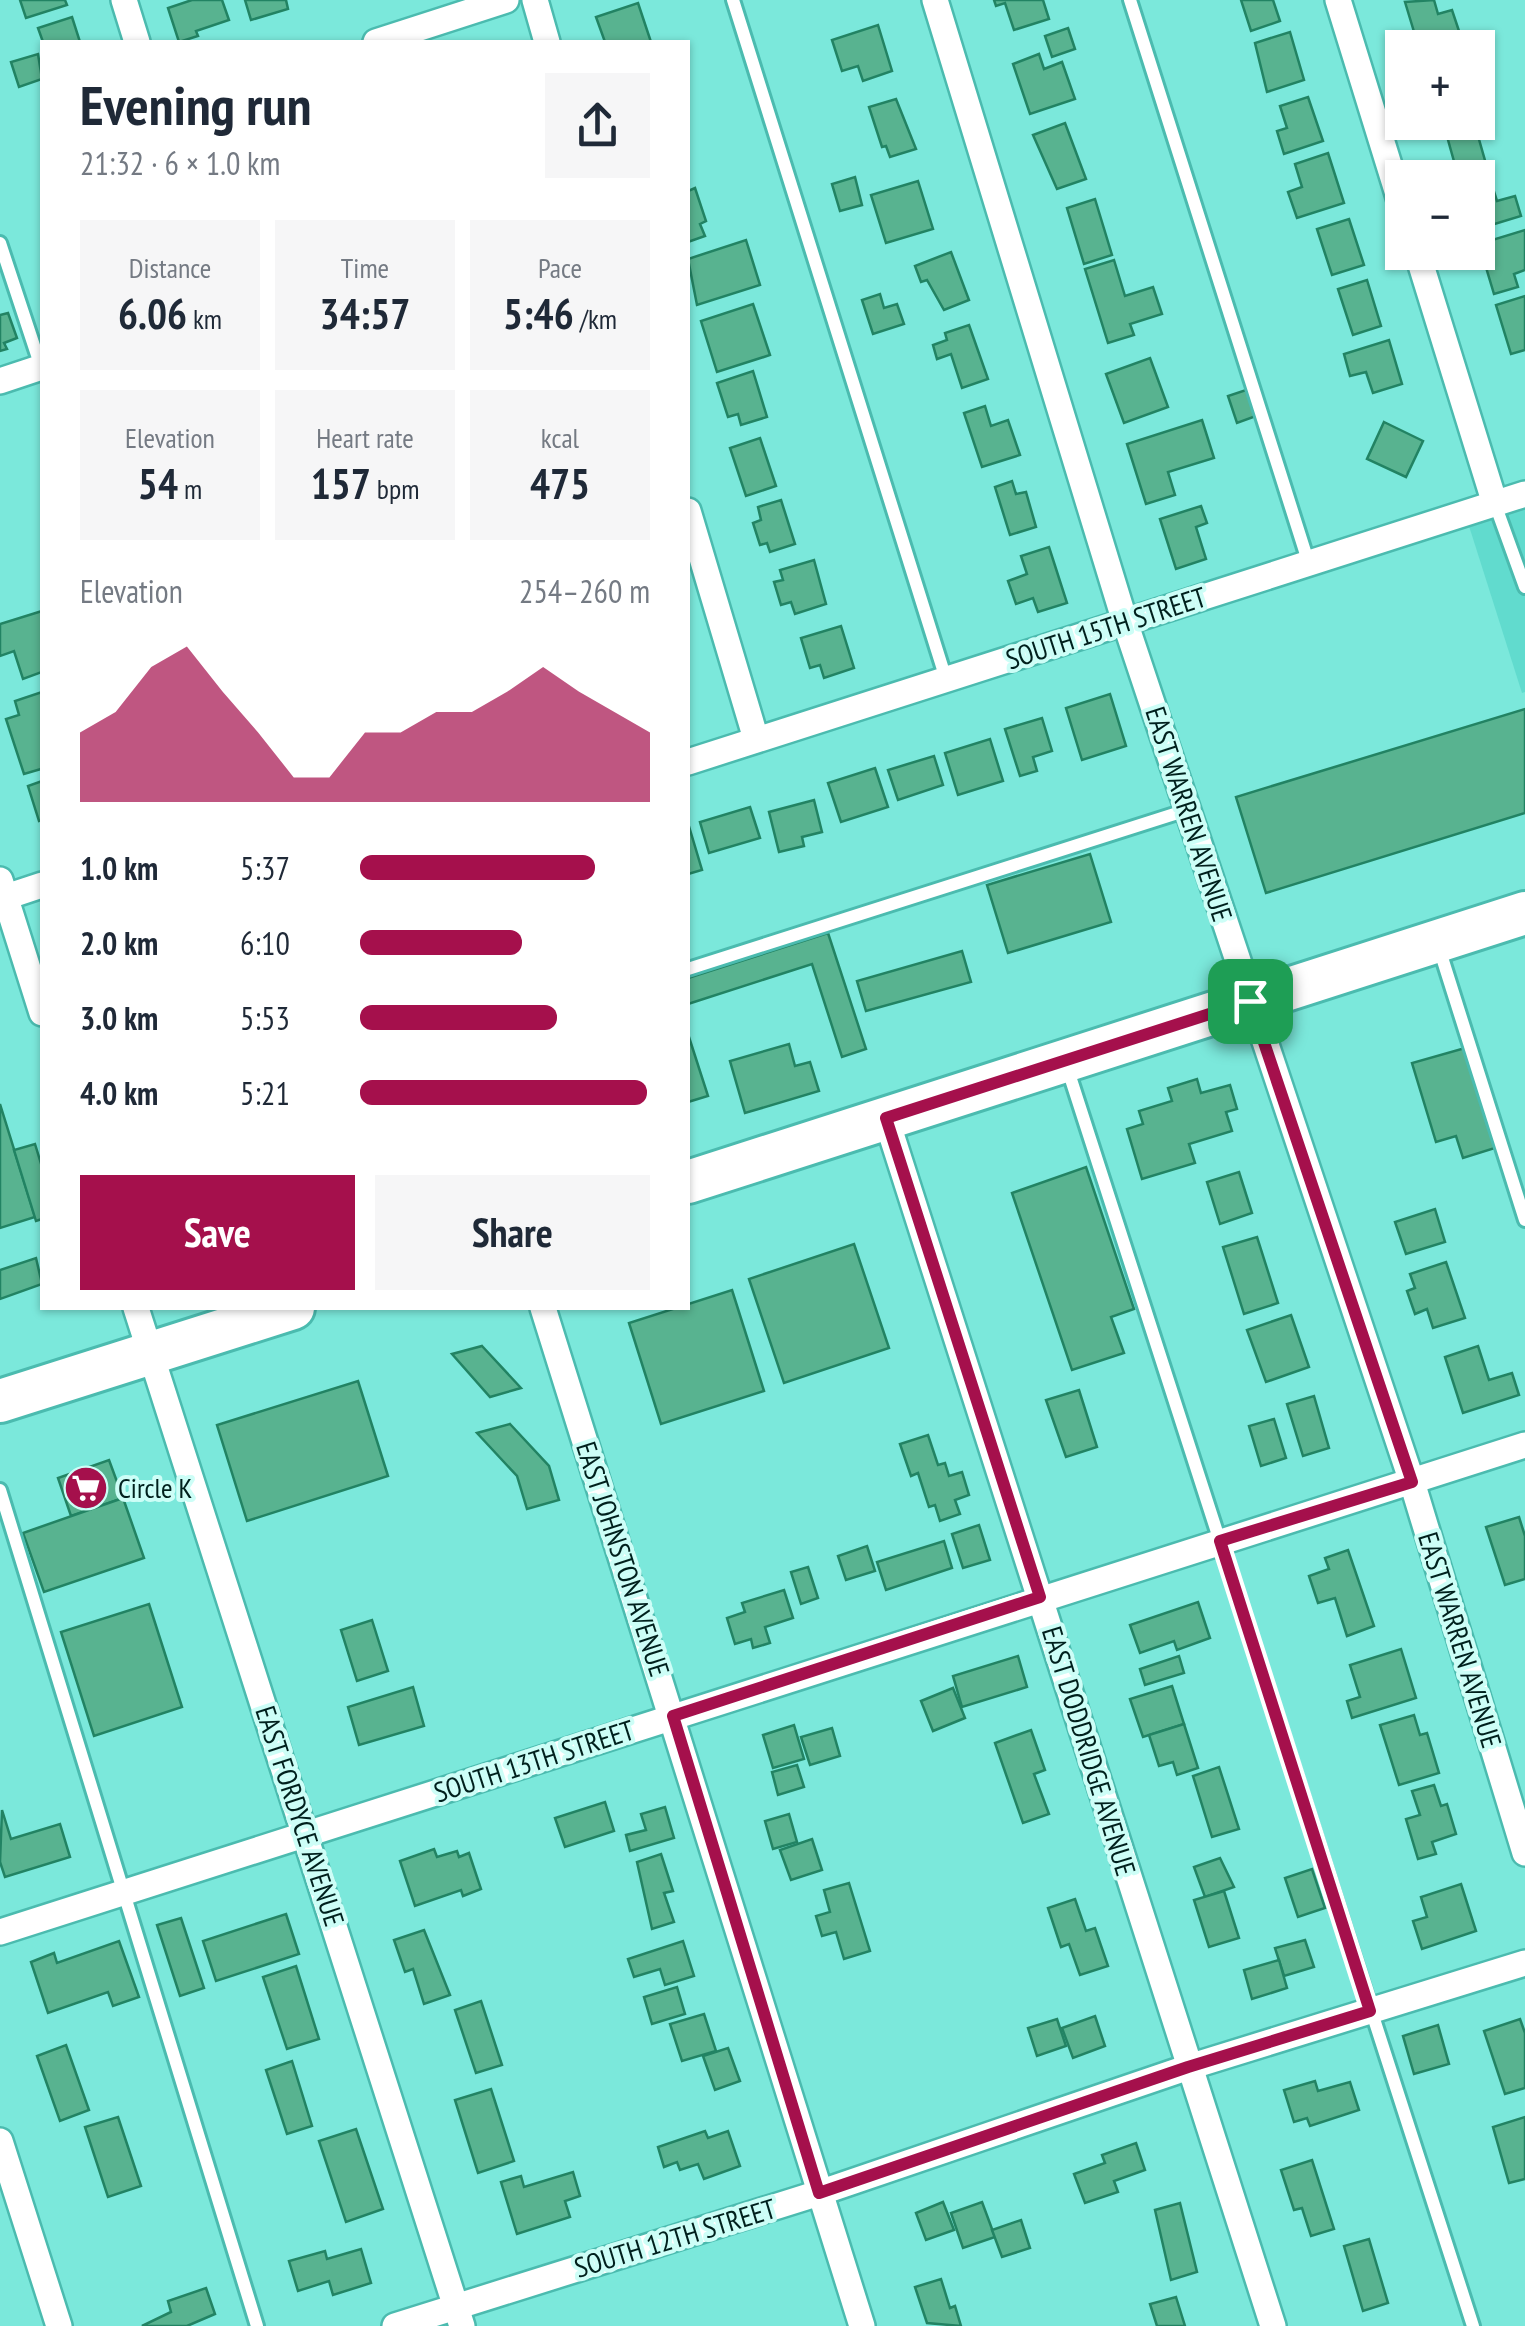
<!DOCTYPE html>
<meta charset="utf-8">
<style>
body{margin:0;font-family:"PT Sans Narrow",sans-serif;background:#f6f6f7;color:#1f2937;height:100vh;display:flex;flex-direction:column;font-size:38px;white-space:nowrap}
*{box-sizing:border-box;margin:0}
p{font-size:32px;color:#747a83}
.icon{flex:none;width:55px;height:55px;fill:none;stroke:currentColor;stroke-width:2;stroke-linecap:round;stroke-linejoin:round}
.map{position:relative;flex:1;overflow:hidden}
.details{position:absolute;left:40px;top:40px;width:650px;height:1270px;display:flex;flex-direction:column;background:#fff;border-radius:0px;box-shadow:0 2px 8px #0004}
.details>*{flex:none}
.tools{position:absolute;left:1385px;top:30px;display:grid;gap:20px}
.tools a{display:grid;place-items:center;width:110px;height:110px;border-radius:0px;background:#fff;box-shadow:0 2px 8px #0004;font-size:50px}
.pin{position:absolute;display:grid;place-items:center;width:85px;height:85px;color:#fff;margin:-42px;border-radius:20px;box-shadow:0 5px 15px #0006}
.round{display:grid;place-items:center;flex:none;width:105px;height:105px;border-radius:0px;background:#f6f6f7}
.head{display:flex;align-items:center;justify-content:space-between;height:170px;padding:0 40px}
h1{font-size:55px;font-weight:600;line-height:75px}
.figures{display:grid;grid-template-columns:repeat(3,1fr);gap:15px;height:170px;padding:10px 40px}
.figures div{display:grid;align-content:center;border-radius:0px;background:#f6f6f7;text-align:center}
.figures b{font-size:42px;font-weight:600}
.figures small{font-size:28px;font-weight:400}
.figures p{font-size:28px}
.chart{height:280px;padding:20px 40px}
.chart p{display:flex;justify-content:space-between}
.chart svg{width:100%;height:180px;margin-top:10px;fill:#a5104c;opacity:.7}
.primary-button{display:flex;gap:20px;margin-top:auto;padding:20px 40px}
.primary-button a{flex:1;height:115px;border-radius:0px;background:#a5104c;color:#fff;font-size:40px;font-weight:600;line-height:115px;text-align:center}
.primary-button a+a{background:#f6f6f7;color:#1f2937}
ul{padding:0 40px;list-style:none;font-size:32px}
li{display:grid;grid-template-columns:160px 120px 1fr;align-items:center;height:75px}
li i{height:25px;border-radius:12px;background:#a5104c}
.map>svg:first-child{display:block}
</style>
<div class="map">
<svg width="1525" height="2326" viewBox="0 0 1525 2326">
<rect width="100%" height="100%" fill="#7be8db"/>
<!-- built -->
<polygon fill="#61dbce" points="1525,508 1525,692 1522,693 1469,526"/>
<!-- building -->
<g fill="#58b390" stroke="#228363" stroke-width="2.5">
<polygon points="20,0 65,0 67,5 26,18"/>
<polygon points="192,0 222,0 229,20 196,31 198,36 179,42 168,8"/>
<polygon points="245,0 286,0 288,9 251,20"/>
<polygon points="994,0 1043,0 1049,19 1014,30 1005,3 996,6"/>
<polygon points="1241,0 1273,0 1280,21 1251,31"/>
<polygon points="1434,0 1438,14 1452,10 1461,37 1429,47 1425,32 1415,35 1405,2"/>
<polygon points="638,3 651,42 605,42 596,17"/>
<polygon points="72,17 80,42 43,42 38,28"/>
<polygon points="878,25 892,71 863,81 858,66 842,71 832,40"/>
<polygon points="1068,28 1075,49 1052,57 1045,36"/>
<polygon points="1290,32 1304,80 1267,92 1255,43"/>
<polygon points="38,54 42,79 19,87 11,62"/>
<polygon points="1039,54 1044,69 1062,62 1075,99 1030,114 1013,64"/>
<polygon points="1308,97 1323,141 1284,154 1277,131 1287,128 1280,106"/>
<polygon points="896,99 916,149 890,157 886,146 882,147 869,107"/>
<polygon points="1443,122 1474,122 1486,164 1457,172"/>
<polygon points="1065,123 1086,179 1057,189 1033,135"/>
<polygon points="1328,153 1344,203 1297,218 1288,192 1302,187 1295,164"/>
<polygon points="1488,173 1497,201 1515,196 1521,216 1478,229 1478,178 1471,178"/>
<polygon points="855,177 862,205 840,211 832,184"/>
<polygon points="918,181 933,229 886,243 871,195"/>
<polygon points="695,188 706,221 700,224 705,236 688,242 688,191"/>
<polygon points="1095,199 1112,255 1084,264 1067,208"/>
<polygon points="1349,219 1364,265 1332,275 1317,229"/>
<polygon points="1525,230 1525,270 1514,274 1518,287 1494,294 1479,244"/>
<polygon points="746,240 760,285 697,305 688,259"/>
<polygon points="951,252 969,300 944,310 927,280 921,282 915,266"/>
<polygon points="1114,260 1125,296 1153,287 1162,314 1130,324 1134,335 1108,343 1085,269"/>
<polygon points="1367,280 1381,326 1353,335 1338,289"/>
<polygon points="880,294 884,308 897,304 904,324 873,334 862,300"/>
<polygon points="1525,296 1525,350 1511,354 1496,305"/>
<polygon points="753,304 770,355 717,372 701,321"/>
<polygon points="8,313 17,338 4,343 7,349 0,351 0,315"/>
<polygon points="969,325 988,379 962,388 951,354 937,359 933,345 947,340 945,333"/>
<polygon points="1389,340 1402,384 1373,393 1366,372 1350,376 1344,354"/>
<polygon points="1150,358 1168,407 1124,423 1106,374"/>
<polygon points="753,371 767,417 741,425 738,414 728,417 717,383"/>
<polygon points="1246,390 1256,416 1237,423 1228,396"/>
<polygon points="985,406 991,426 1008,420 1020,455 982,467 964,413"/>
<polygon points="1202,420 1214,458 1168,472 1175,495 1146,504 1127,444"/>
<polygon points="1384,422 1423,441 1406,477 1367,459"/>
<polygon points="760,438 776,486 746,496 730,448"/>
<polygon points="1012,481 1016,494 1026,492 1036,527 1010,535 995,487"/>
<polygon points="781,500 795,544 770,552 767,543 760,545 753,523 761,520 758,507"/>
<polygon points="1201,506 1207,523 1196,527 1206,559 1176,569 1160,519"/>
<polygon points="1049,547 1067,603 1038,612 1033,598 1016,604 1008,581 1027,574 1021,556"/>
<polygon points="814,560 826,604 795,614 791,602 781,605 774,582 783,580 780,570"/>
<polygon points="42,611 42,672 23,679 14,651 0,656 0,624"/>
<polygon points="841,626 854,668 824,678 820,665 810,668 801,638"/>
<polygon points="42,692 42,763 41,769 24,774 6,719 19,715 15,701"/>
<polygon points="1110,694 1126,746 1082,760 1066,708"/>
<polygon points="1525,709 1525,813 1266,893 1236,797"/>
<polygon points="1042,718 1052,751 1033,757 1037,771 1020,776 1005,729"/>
<polygon points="990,739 1003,781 958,795 945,753"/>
<polygon points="934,756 943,785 898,800 888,770"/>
<polygon points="875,768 888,807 841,822 828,783"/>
<polygon points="42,781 42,820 39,821 28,786"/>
<polygon points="814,800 822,832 802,837 804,846 779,852 769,812"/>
<polygon points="750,807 760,838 709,853 700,822"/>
<polygon points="688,823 702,870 688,874"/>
<polygon points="1090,854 1111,922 1008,953 987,885"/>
<polygon points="828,933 866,1049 842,1057 812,964 688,1004 688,978"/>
<polygon points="962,951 971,982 866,1011 857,981"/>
<polygon points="688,1034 708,1096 688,1102"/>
<polygon points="789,1044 795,1066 810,1062 819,1091 745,1113 730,1061"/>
<polygon points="1465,1048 1495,1148 1463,1158 1456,1136 1436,1142 1412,1063"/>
<polygon points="1197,1079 1201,1093 1230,1085 1237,1109 1226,1112 1232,1131 1189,1144 1195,1163 1142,1179 1127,1129 1143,1124 1139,1111 1172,1101 1168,1088"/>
<polygon points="0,1104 35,1217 0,1228"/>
<polygon points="35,1144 42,1167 42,1219 36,1221 14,1150"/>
<polygon points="1086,1167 1134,1309 1111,1317 1124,1353 1072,1370 1012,1193"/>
<polygon points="1239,1172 1252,1213 1220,1224 1207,1182"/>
<polygon points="1435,1209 1445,1242 1406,1254 1395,1222"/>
<polygon points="1257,1237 1278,1303 1244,1314 1223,1247"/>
<polygon points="854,1244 889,1348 784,1383 749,1279"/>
<polygon points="36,1258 42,1284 0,1299 0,1270"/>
<polygon points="1446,1262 1465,1318 1433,1328 1427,1309 1415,1314 1407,1291 1415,1288 1410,1274"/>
<polygon points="732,1290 764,1391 661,1424 629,1323"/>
<polygon points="1291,1315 1309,1367 1266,1382 1247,1330"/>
<polygon points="482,1346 521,1388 490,1397 452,1354"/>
<polygon points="1478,1346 1489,1380 1512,1373 1519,1395 1463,1413 1445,1357"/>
<polygon points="358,1381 388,1476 247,1521 217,1425"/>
<polygon points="1079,1390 1097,1447 1066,1457 1046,1400"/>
<polygon points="1314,1396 1329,1448 1303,1456 1287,1404"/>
<polygon points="1274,1419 1286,1458 1261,1466 1249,1426"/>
<polygon points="510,1424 549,1466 559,1500 527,1509 517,1476 477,1433"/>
<polygon points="928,1435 938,1465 945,1463 949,1476 962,1472 969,1495 955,1500 960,1514 940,1521 935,1505 929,1507 918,1473 911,1476 900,1444"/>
<polygon points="109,1460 123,1498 71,1516 58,1478"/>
<polygon points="123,1498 144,1558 44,1592 23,1533"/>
<polygon points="1519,1517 1525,1536 1525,1579 1505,1585 1486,1527"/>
<polygon points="979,1525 990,1560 963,1568 952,1534"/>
<polygon points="944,1541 952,1568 886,1590 877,1562"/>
<polygon points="867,1546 875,1571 846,1580 838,1556"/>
<polygon points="1348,1550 1374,1626 1347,1636 1335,1598 1318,1603 1309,1576 1329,1569 1325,1558"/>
<polygon points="808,1567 818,1598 801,1604 791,1572"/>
<polygon points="784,1590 793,1618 765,1627 770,1643 753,1648 751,1639 735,1644 727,1618 745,1612 742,1603"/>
<polygon points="1198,1602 1210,1638 1177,1650 1174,1641 1140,1653 1130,1625"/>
<polygon points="149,1604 182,1707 94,1736 61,1632"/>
<polygon points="372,1620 388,1671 357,1681 341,1630"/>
<polygon points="1401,1649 1416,1698 1352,1718 1347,1701 1360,1697 1350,1665"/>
<polygon points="1018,1656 1027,1687 962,1707 953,1676"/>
<polygon points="1179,1656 1184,1673 1145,1685 1140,1669"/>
<polygon points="1172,1686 1184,1724 1143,1737 1130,1699"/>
<polygon points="413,1687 424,1726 359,1745 348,1707"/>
<polygon points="953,1688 965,1718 933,1731 921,1701"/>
<polygon points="1414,1715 1420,1735 1427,1733 1439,1773 1399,1785 1380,1725"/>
<polygon points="1184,1724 1198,1768 1177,1775 1173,1762 1159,1766 1149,1735"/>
<polygon points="794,1725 804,1759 773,1768 763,1735"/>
<polygon points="832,1728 840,1756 810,1765 801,1737"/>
<polygon points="1031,1730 1045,1770 1034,1774 1049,1814 1023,1823 995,1743"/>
<polygon points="797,1765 804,1787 778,1795 772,1772"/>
<polygon points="1219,1767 1239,1829 1212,1837 1193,1776"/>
<polygon points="1434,1785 1441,1806 1447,1804 1456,1834 1432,1842 1436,1854 1418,1859 1406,1819 1420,1815 1412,1791"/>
<polygon points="605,1802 614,1831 565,1847 555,1818"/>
<polygon points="665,1807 674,1838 630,1851 626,1835 646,1830 641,1814"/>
<polygon points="2,1810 11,1839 60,1824 70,1857 5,1877 0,1862"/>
<polygon points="789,1814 797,1842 773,1849 765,1821"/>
<polygon points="812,1839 822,1870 791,1880 780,1850"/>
<polygon points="434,1849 437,1857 457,1851 459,1857 469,1853 481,1889 463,1896 461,1890 415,1906 400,1861"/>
<polygon points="661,1854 673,1891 664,1893 674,1922 652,1929 637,1862"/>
<polygon points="1220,1858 1234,1887 1205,1897 1194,1867"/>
<polygon points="1312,1869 1325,1908 1298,1917 1285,1878"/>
<polygon points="849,1883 870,1951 844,1959 836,1932 822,1936 816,1916 830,1912 824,1890"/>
<polygon points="1461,1884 1476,1931 1422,1949 1413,1921 1427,1917 1421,1897"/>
<polygon points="1224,1891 1239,1938 1209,1947 1194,1900"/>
<polygon points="1075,1899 1086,1931 1095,1928 1108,1966 1080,1975 1069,1944 1061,1947 1048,1908"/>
<polygon points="286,1914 299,1954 216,1981 203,1941"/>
<polygon points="181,1918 204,1988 180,1996 157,1925"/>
<polygon points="424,1930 450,1995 424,2004 413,1969 405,1972 394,1940"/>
<polygon points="1305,1940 1314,1967 1284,1976 1275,1948"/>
<polygon points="119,1941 139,1997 113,2006 108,1992 48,2013 31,1962 54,1953 57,1963"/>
<polygon points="683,1941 694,1976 665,1985 660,1969 634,1977 628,1959"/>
<polygon points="1279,1960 1287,1988 1252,1999 1244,1970"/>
<polygon points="296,1966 319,2039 287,2049 263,1977"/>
<polygon points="677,1987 685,2014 652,2024 644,1997"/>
<polygon points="481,2001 502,2065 476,2073 455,2010"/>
<polygon points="704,2014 716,2051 682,2061 670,2024"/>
<polygon points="1095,2016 1105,2046 1073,2058 1062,2028"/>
<polygon points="1057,2019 1066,2046 1037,2056 1028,2028"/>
<polygon points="1520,2019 1525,2033 1525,2088 1505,2094 1484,2031"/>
<polygon points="1438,2025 1449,2064 1414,2074 1403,2036"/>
<polygon points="66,2045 89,2110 60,2121 37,2056"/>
<polygon points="728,2048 740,2081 715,2090 703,2056"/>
<polygon points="292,2061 312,2126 287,2134 266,2070"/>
<polygon points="1315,2081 1318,2091 1350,2082 1359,2110 1310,2126 1307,2118 1294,2122 1284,2090"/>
<polygon points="491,2089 514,2161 478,2173 455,2100"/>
<polygon points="118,2117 141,2186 108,2197 85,2127"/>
<polygon points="1525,2117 1525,2179 1509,2183 1493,2127"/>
<polygon points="356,2129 383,2209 346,2222 319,2141"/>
<polygon points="705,2131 708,2138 728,2131 740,2166 704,2179 698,2164 680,2170 677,2162 664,2167 658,2147"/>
<polygon points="1136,2143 1145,2170 1114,2181 1118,2192 1085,2203 1074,2174 1105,2163 1102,2155"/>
<polygon points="1312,2160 1334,2229 1311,2236 1302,2208 1294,2210 1281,2170"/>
<polygon points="573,2172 580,2196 565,2201 570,2217 517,2234 501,2182 521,2176 524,2187"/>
<polygon points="943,2202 954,2230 926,2240 916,2213"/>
<polygon points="982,2202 995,2237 963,2248 951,2213"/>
<polygon points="1180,2203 1197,2272 1171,2280 1155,2210"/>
<polygon points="1021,2220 1030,2248 1002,2257 992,2230"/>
<polygon points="1369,2239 1388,2303 1363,2311 1344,2246"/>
<polygon points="361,2249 371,2283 333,2295 329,2281 298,2291 289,2261 325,2251 327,2259"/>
<polygon points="941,2279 950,2308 955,2306 961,2326 927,2323 915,2287"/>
<polygon points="206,2288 215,2314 187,2326 142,2326 171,2312 168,2301"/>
<polygon points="1176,2297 1185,2326 1157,2326 1150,2304"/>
</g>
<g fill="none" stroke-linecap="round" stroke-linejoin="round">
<!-- lane casing -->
<g stroke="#4bbbaf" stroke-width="18">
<g id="lane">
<polyline points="733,0 946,679"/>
<polyline points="1130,0 1309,564"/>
<polyline points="0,243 42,370"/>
<polyline points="1495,504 1525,587"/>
<polyline points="1439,948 1525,1220"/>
<polyline points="688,969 1187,810"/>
<polyline points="1067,1067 1473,2326"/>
<polyline points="0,1490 257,2326"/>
</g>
</g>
<!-- street casing -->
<g stroke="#4bbbaf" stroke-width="30">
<g id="street">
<polyline points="124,0 137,42"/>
<polyline points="535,0 547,42"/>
<polyline points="935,0 1125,622 1412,1482 1525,1853"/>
<polyline points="1338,0 1402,207"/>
<polyline points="376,42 506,0"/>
<polyline points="1417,252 1495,504"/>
<polyline points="0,381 42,367"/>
<polyline points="688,511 756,739"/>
<polyline points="688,762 1525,494"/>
<polyline points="0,880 42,1013"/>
<polyline points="0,899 42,885"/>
<polyline points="886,1118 1273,2326"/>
<polyline points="136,1308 462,2326"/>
<polyline points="543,1308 862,2326"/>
<polyline points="0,1932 1525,1445"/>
<polyline points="0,2141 59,2326"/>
<polyline points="395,2326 819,2193 1189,2067 1525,1963"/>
</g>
</g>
<!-- primary casing -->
<g stroke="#4bbbaf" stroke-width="48">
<g id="primary">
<polyline points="688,1182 1525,913"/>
<polyline points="0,1401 293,1308"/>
</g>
</g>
<!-- lane -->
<use href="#lane" stroke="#fff" stroke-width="12"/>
<!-- street -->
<use href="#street" stroke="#fff" stroke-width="25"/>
<!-- primary -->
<use href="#primary" stroke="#fff" stroke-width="42"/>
</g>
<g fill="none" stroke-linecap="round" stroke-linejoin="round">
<!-- route casing -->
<g stroke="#fff" stroke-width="20">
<polygon id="route" points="1250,1001 1412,1482 1220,1541 1370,2011 1188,2067 819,2193 673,1716 1040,1597 886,1118"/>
</g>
<!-- route -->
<use href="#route" stroke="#a5104c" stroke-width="12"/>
</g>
<!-- icons -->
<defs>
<g id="supermarket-disc" transform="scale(2.25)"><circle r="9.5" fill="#a5104c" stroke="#cdfef7"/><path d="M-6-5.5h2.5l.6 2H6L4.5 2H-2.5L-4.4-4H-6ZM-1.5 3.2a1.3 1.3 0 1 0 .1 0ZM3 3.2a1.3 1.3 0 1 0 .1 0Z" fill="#fff"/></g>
</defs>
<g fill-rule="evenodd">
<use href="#supermarket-disc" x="86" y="1488"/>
</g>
<g text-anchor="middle" stroke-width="8" stroke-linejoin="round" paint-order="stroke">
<!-- street labels -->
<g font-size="28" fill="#00201d" stroke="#cdfef7">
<text transform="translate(1106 628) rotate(-18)" y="10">SOUTH 15TH STREET</text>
<text transform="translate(1189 814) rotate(72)" y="10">EAST WARREN AVENUE</text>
<text transform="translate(623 1559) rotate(72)" y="10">EAST JOHNSTON AVENUE</text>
<text transform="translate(1460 1640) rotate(73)" y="10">EAST WARREN AVENUE</text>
<text transform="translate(1089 1751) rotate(73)" y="10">EAST DODDRIDGE AVENUE</text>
<text transform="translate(534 1761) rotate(-18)" y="10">SOUTH 13TH STREET</text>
<text transform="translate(300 1816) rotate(72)" y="10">EAST FORDYCE AVENUE</text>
<text transform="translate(675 2238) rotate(-17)" y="10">SOUTH 12TH STREET</text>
</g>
<!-- poi labels -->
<g font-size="28" fill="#00201d" stroke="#cdfef7" text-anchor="start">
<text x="118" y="1498">Circle K</text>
</g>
</g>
</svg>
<div class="tools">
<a>+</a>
<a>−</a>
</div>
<div class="pin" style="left:1250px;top:1001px;background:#1e9e55"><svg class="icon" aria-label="arrive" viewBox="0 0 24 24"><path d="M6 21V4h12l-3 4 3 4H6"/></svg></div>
<section class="details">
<div class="head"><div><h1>Evening run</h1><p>21:32 · 6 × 1.0 km</p></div><a class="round"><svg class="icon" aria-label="share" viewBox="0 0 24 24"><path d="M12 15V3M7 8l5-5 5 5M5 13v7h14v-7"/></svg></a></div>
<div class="figures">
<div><p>Distance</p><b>6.06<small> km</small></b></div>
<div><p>Time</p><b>34:57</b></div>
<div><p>Pace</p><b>5:46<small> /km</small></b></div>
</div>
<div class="figures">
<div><p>Elevation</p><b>54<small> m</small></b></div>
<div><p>Heart rate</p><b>157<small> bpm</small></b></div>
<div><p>kcal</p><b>475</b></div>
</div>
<div class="chart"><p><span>Elevation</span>254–260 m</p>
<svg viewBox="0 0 160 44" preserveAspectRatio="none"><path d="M0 44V27L10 22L20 11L30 6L40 17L50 27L60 38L70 38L80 27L90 27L100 22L110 22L120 17L130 11L140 17L150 22L160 27V44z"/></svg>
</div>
<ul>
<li><b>1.0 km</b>5:37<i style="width:81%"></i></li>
<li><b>2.0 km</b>6:10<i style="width:56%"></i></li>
<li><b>3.0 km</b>5:53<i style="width:68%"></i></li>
<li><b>4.0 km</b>5:21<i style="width:99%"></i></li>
</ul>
<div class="primary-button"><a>Save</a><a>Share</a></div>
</section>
</div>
